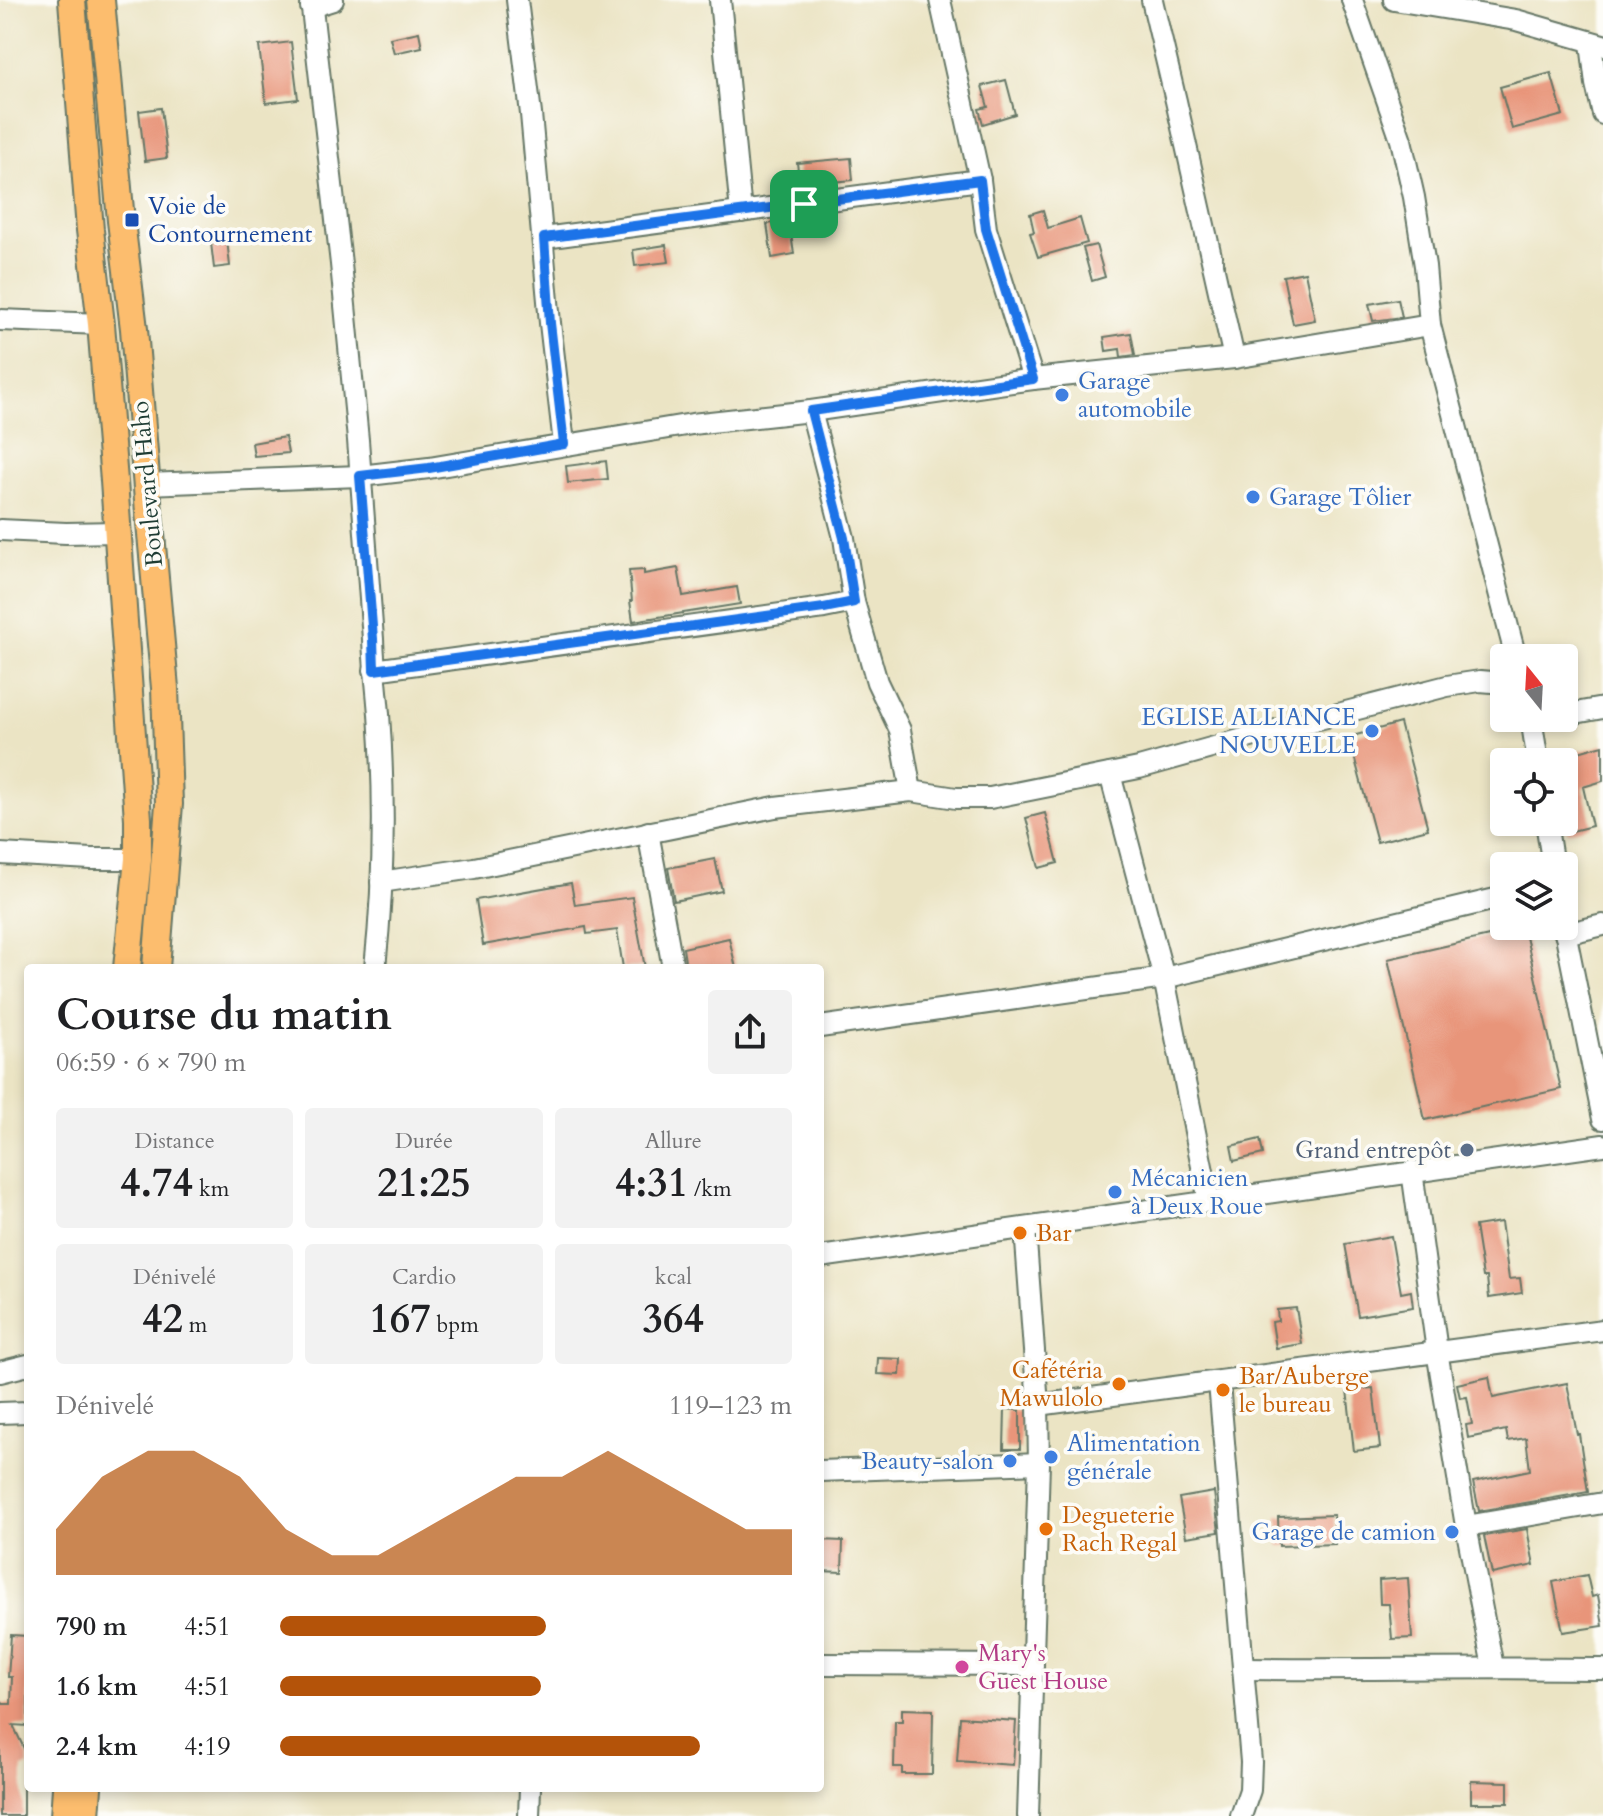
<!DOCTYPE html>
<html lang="fr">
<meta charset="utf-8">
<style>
body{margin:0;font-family:Cardo,serif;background:#f2f2f2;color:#202124;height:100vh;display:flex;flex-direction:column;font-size:30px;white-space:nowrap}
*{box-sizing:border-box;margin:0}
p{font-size:26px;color:#757577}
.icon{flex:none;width:44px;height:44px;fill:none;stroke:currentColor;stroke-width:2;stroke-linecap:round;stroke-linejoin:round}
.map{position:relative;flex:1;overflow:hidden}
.details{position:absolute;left:24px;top:964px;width:800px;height:828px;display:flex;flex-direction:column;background:#fff;border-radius:8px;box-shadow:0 4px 12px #0003}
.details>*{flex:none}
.needle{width:52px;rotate:342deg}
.tools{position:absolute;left:1490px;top:644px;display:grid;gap:16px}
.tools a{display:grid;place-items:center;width:88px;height:88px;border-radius:8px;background:#fff;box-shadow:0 4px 12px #0003;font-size:40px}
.pin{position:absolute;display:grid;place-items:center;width:68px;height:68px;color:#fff;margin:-34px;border-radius:16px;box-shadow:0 4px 12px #0006}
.round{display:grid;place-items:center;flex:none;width:84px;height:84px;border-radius:8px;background:#f2f2f2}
.headline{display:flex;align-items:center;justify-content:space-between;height:136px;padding:0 32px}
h1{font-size:44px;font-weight:800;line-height:60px}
.metrics{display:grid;grid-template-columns:repeat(3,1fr);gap:12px;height:136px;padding:8px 32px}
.metrics div{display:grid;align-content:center;border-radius:8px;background:#f2f2f2;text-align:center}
.metrics b{font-size:40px;font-weight:800}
.metrics small{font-size:22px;font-weight:400}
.metrics p{font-size:22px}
.chart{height:224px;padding:16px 32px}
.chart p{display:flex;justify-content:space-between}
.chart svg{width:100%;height:144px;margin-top:8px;fill:#b45309;opacity:.7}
ul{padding:0 32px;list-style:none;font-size:26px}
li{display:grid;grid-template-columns:128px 96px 1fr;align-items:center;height:60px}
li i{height:20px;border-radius:10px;background:#b45309}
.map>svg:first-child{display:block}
</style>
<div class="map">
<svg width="1603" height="1816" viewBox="0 0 1603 1816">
<rect width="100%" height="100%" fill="#fdfcf7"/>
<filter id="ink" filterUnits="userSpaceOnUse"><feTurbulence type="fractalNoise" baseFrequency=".0125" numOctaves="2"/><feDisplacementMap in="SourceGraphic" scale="16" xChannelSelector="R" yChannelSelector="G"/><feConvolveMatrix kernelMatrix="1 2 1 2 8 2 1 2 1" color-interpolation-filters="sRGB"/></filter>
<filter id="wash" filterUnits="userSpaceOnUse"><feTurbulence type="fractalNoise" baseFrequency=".006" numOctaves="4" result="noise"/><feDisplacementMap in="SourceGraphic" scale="32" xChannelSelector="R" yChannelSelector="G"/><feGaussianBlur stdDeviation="1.8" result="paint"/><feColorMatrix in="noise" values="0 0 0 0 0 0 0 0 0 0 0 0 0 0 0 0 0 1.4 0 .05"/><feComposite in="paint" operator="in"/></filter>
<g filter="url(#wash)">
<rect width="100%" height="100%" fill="#ebe4c4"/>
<g id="blocks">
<!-- building -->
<g fill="#e8957a">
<polygon points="419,32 422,47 394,53 390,38"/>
<polygon points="291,42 298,99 266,103 259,46"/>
<polygon points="1551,73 1563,115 1512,129 1500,87"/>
<polygon points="1006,80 1015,114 983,124 979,109 988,107 982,86"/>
<polygon points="161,108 167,158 145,161 139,111"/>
<polygon points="851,158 853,180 800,185 797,163"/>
<polygon points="1043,210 1048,228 1080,218 1087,243 1038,257 1030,233 1034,232 1030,214"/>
<polygon points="789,221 794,254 772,258 767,224"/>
<polygon points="227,240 230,266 214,268 211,243"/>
<polygon points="666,245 669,262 635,266 633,250"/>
<polygon points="1096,245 1105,277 1092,281 1083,248"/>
<polygon points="1305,272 1315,320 1293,324 1283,276"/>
<polygon points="1398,299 1402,317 1373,321 1369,304"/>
<polygon points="1131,333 1135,355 1121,357 1120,349 1106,351 1104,337"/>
<polygon points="285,437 288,453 254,456 252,443"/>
<polygon points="606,461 608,479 568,483 566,466"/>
<polygon points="678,568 683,596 737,587 740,604 633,621 630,601 632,601 629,571 644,570 644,574"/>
<polygon points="1400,723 1428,829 1377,842 1349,737"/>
<polygon points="1603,745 1603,781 1583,787 1592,826 1568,832 1564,816 1564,756"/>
<polygon points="1045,813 1058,863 1039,868 1026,818"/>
<polygon points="715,859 722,891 674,901 668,868"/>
<polygon points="571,883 575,905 632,897 645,968 623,968 617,930 587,934 586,927 483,945 476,900"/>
<polygon points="1524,928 1561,1089 1425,1120 1388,959"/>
<polygon points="729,938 736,968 686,968 683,948"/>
<polygon points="1260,1139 1263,1154 1234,1161 1231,1146"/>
<polygon points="1501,1222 1509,1279 1520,1278 1522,1293 1489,1298 1487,1277 1483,1277 1475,1226"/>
<polygon points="1391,1236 1401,1293 1411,1291 1413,1307 1358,1316 1345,1244"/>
<polygon points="1296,1308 1302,1344 1276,1348 1272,1322 1278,1321 1277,1310"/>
<polygon points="878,1358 901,1359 900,1375 877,1374"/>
<polygon points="1489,1377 1493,1398 1567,1383 1577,1434 1579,1434 1588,1492 1479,1511 1473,1482 1530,1470 1526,1438 1508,1441 1506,1430 1468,1438 1466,1425 1472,1424 1467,1397 1460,1398 1457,1384"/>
<polygon points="1373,1388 1380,1448 1354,1451 1347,1390"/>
<polygon points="1005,1409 1020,1410 1020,1449 1004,1449"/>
<polygon points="1214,1492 1219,1532 1186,1537 1179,1498"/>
<polygon points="1334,1515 1335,1544 1279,1546 1278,1517"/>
<polygon points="1527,1529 1534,1565 1492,1574 1484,1536"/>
<polygon points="820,1540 843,1541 842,1572 820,1571"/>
<polygon points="1587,1575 1592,1597 1598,1595 1603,1626 1563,1632 1553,1582"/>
<polygon points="1408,1578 1412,1638 1392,1639 1389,1604 1380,1604 1379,1580"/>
<polygon points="11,1635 28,1636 28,1726 13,1725 28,1757 28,1765 23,1768 23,1816 0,1816 0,1698 3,1704 11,1704 12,1677 8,1677"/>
<polygon points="902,1709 933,1710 932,1774 902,1774 902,1767 894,1767 895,1721 902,1721"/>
<polygon points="960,1717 1016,1721 1013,1765 957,1761"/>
<polygon points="1471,1781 1508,1782 1508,1803 1471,1803"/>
</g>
</g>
</g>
<g filter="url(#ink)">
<use href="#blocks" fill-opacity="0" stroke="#676" stroke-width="2"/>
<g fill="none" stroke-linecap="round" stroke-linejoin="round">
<!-- minor casing -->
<g stroke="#676" stroke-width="24">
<g id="minor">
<path d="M311 0 341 264 358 440 373 639C374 665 377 689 379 714 385 798 384 884 375 968"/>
<polyline points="517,0 531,114 550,323 564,444"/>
<polyline points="720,0 741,212"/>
<polyline points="940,0 980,180 986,229 1033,379"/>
<polyline points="1152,0 1176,101 1234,358"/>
<polyline points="1352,0 1401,140 1414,197 1425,266 1430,325 1516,658"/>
<polyline points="1394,0 1516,20 1603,45"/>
<polyline points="311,7 333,0"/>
<polyline points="1591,43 1596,84 1603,114"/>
<polyline points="544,238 980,180"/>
<polyline points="0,320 101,324"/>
<polyline points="811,411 844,538 854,602 877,682 900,730 911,791"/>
<polyline points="146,484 360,476 429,468 692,424 811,411 1033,379 1234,358 1430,325"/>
<polyline points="0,530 66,533 117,532"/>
<polyline points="374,670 824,608 854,602"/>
<polyline points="1564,715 1603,708"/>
<polyline points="1531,718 1538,762"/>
<polyline points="1110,774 1164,978 1504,897"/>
<polyline points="1546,822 1553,866"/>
<polyline points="648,832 673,968"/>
<polyline points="0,854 91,859 138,859"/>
<polyline points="381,882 474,868 775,807 911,791 956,798 990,798 1139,768 1276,730 1447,686 1480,681 1504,683"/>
<polyline points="1564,926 1603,1119"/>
<polyline points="1565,934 1603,925"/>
<polyline points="820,1027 1164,978 1209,1201"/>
<polyline points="1412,1171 1437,1351 1466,1526 1493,1667"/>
<polyline points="1025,1228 1038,1405 1039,1463 1028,1816"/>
<polyline points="820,1257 1603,1145"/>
<polyline points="0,1372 28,1365"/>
<polyline points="1219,1383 1251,1762 1250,1790 1241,1816"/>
<polyline points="1038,1405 1603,1330"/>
<polyline points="0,1413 28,1412"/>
<polyline points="820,1471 1039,1463"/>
<polyline points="1466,1526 1603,1503"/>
<polyline points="820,1664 1033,1665"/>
<path d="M1243 1669C1363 1670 1483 1667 1603 1669"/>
<polyline points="529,1816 530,1788"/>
</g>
</g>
<!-- major casing -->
<g stroke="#676" stroke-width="30">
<g id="major">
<polyline points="72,0 90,230 101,324 114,481 138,819 138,859 127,968"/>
<polyline points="101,0 121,221 134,329 148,501 165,688 169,804 156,968"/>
<polyline points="64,1816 66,1788"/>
<polyline points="86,1816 88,1788"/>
</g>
</g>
<!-- minor -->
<use href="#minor" stroke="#fff" stroke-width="20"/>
<!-- major -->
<use href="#major" stroke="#fcbd6e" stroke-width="26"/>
</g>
</g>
<g fill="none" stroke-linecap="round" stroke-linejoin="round" filter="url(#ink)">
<!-- route casing -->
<g stroke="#fff" stroke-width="16">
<polygon id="route" points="980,180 986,229 1033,379 811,411 844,538 854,602 824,608 374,670 373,639 360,476 429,468 564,444 550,323 544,238"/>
</g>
<!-- route -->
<use href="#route" stroke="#1a73e8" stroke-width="10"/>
</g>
<!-- markers -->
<rect fill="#1a4fb4" stroke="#fdfcf7" stroke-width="3" x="124" y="212" width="16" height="16" rx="4"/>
<g fill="#3f7fe0" stroke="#fdfcf7" stroke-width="3">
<circle cx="1062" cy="395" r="8"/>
<circle cx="1253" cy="497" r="8"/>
<circle cx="1372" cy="731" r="8"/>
<circle cx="1115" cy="1192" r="8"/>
<circle cx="1051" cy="1457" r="8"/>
<circle cx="1010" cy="1461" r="8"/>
<circle cx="1452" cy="1532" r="8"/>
</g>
<circle fill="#5c6f8a" stroke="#fdfcf7" stroke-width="3" cx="1467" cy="1150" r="8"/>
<g fill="#e8710a" stroke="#fdfcf7" stroke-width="3">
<circle cx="1020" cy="1233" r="8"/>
<circle cx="1119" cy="1384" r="8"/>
<circle cx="1223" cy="1390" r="8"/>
<circle cx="1046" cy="1529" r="8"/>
</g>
<circle fill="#d1479c" stroke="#fdfcf7" stroke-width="3" cx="962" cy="1667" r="8"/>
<g text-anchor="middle" stroke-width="7" stroke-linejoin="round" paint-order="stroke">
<!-- transit labels -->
<g font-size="24" fill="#164399" stroke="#fdfcf7" text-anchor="start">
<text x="148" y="214">Voie de<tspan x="148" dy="28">Contournement</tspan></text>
</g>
<!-- shop labels -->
<g font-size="24" fill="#366cbe" stroke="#fdfcf7" text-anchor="start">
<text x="1078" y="389">Garage<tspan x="1078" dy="28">automobile</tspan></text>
<text x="1269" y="505">Garage Tôlier</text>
<text x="1356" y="725" text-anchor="end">EGLISE ALLIANCE<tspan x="1356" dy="28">NOUVELLE</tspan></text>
<text x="1131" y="1186">Mécanicien<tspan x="1131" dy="28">à Deux Roue</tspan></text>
<text x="1067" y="1451">Alimentation<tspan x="1067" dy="28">générale</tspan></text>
<text x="994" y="1469" text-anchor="end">Beauty-salon</text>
<text x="1436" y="1540" text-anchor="end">Garage de camion</text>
</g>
<!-- street labels -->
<g font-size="24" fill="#1f3d34" stroke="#fdfcf7">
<text transform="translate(147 484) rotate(-95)" y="8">Boulevard Haho</text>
</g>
<!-- service labels -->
<g font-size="24" fill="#4e5e75" stroke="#fdfcf7" text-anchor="end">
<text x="1451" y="1158">Grand entrepôt</text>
</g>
<!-- food labels -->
<g font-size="24" fill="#c56008" stroke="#fdfcf7" text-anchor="start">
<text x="1036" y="1241">Bar</text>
<text x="1103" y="1378" text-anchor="end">Cafétéria<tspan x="1103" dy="28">Mawulolo</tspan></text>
<text x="1239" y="1384">Bar/Auberge<tspan x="1239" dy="28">le bureau</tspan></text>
<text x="1062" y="1523">Degueterie<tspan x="1062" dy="28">Rach Regal</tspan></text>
</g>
<!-- hotel labels -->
<g font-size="24" fill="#b23c85" stroke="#fdfcf7" text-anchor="start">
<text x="978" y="1661">Mary's<tspan x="978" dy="28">Guest House</tspan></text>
</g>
</g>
</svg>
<div class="tools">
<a><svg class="needle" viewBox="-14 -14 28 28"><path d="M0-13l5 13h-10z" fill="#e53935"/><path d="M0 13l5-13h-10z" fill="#757577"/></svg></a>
<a><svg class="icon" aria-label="locate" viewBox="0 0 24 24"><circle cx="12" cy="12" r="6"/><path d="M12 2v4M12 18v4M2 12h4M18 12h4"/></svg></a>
<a><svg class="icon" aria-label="layers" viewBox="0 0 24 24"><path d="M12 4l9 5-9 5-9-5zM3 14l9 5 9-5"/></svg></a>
</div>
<div class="pin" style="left:804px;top:204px;background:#1e9e55"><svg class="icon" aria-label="arrive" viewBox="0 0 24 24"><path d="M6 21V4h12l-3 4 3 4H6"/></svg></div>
<section class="details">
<div class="headline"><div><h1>Course du matin</h1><p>06:59 · 6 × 790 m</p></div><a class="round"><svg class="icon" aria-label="share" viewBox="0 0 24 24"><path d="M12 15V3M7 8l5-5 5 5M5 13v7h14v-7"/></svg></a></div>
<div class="metrics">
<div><p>Distance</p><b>4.74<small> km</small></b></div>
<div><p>Durée</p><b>21:25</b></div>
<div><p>Allure</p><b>4:31<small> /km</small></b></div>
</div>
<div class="metrics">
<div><p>Dénivelé</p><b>42<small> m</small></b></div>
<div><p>Cardio</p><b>167<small> bpm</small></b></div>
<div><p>kcal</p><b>364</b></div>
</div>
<div class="chart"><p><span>Dénivelé</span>119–123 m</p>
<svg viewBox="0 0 160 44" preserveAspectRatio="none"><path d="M0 44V30L10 14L20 6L30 6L40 14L50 30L60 38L70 38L80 30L90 22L100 14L110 14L120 6L130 14L140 22L150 30L160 30V44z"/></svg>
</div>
<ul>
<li><b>790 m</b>4:51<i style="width:52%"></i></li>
<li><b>1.6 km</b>4:51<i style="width:51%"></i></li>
<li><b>2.4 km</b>4:19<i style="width:82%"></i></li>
</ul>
</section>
</div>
